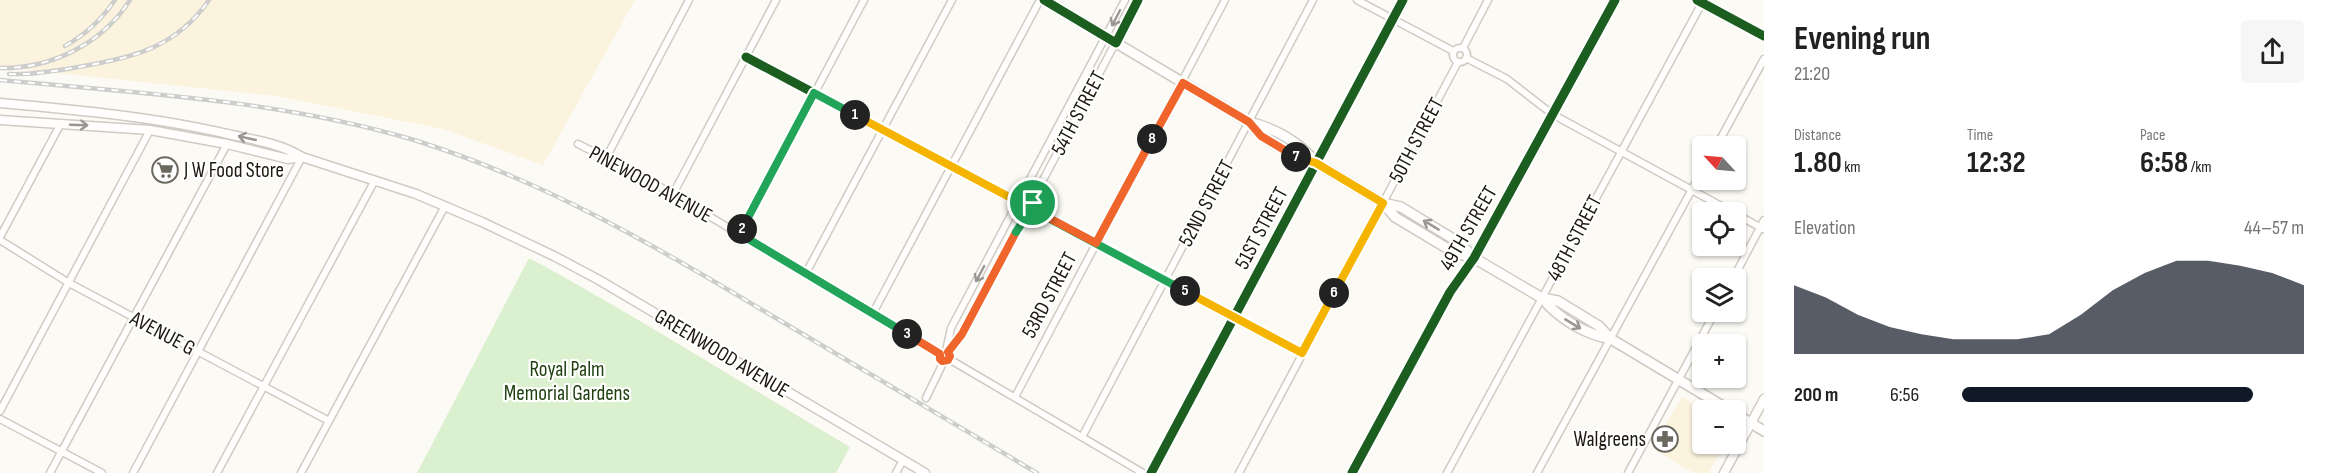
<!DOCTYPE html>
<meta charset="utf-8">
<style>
body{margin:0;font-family:"Sofia Sans Condensed",sans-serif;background:#f6f6f6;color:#222;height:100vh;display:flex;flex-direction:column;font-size:22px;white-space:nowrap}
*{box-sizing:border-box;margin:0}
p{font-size:20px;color:#767676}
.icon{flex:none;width:33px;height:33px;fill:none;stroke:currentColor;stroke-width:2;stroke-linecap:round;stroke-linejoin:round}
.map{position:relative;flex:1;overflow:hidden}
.side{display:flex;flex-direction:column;background:#fff;width:570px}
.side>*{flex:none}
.needle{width:39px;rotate:296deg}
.controls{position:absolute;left:1692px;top:136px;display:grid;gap:12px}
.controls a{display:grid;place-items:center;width:54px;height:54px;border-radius:6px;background:#fff;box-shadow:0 2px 4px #0004;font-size:30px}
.pin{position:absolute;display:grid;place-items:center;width:51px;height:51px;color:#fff;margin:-26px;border:3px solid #fff;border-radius:50%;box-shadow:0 2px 6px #0007}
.km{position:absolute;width:30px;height:30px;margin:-15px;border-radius:50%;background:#222;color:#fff;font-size:16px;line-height:30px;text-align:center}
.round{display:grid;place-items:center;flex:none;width:63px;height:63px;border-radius:6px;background:#f6f6f6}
.head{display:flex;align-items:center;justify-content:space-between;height:102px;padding:0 30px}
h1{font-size:33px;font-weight:700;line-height:45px}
.stats{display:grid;grid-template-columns:repeat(3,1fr);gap:9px;height:102px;padding:6px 30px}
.stats div{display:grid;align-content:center}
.stats b{font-size:30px;font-weight:700}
.stats small{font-size:16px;font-weight:400}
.stats p{font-size:16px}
.chart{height:168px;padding:12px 30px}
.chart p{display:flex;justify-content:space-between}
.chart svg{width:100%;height:108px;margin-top:6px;fill:#111827;opacity:.7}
ul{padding:0 30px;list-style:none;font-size:20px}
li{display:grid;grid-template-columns:96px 72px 1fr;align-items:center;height:45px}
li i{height:15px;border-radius:8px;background:#111827}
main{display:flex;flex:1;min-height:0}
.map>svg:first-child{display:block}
</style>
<main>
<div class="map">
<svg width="1764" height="473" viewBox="0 0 1764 473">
<rect width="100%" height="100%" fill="#fcfaf4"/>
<!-- built -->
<g fill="#fcf3df">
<polygon points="0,0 635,0 543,165 443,129 276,96 0,67"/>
<polygon points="1682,397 1705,411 1702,411 1702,444 1724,444 1709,473 1694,473 1652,448"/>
</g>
<!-- green -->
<path fill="#daf0ce" d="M529 258C638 317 743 384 850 447L836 473H417Z"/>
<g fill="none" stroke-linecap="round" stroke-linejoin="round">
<!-- street casing -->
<g stroke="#cecbc4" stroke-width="9">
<g id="street">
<polyline points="1357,0 1453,51"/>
<circle cx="1460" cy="55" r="7"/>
<polyline points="1463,48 1488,0"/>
<path d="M746 57 1010 197C1015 203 1020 211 1029 212 1032 212 1035 211 1038 212L1302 353"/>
<polyline points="1466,58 1507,79 1552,114 1734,213"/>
<polyline points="578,144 642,176 940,354"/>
<polyline points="1716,147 1764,59"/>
<polyline points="606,158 689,0"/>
<polyline points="673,194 776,0"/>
<polyline points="1016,197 1020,196 1033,203 1034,207"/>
<polyline points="1736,214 1763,229"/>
<polyline points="740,234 864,0"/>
<polyline points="0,237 60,125"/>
<polyline points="0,240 69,283 329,421"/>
<polyline points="806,273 952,0"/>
<polyline points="1733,279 1764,220"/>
<polyline points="873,313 1040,0"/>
<polyline points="946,351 951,328 1125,0"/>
<polyline points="948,352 962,334 1014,236 1029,212 1043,180 1138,0"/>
<polyline points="949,359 1143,473"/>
<polyline points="1015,397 1225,0"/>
<polyline points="926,398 944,361"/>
<polyline points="0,411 150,130"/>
<polyline points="0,419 102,473"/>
<polyline points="1082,437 1313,0"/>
<polyline points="50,473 227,144"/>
<polyline points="133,473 302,157"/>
<polyline points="217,473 375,180"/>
<polyline points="301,473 445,206"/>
<polyline points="896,473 903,460"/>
<polyline points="1151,473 1403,0"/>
<polyline points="1239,473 1458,62"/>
<polyline points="1352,473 1450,292 1474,258 1615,0"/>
<polyline points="1447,473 1702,3"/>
<polyline points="1537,473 1702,171"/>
<polyline points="1628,473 1715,312"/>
</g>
</g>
<!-- secondary casing -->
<g stroke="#cecbc4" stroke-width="11">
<g id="secondary">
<polyline points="1697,0 1764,36"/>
<path d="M0 103C78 110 156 117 232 135 256 140 281 144 302 157L416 194 482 222 554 256 599 280 925 473"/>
<polyline points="0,120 150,130 227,144 288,159 301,157"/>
<polyline points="1724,473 1764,399"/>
</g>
</g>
<!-- primary casing -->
<g stroke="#cecbc4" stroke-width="12">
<g id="primary">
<path d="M1044 0 1249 122C1274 128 1300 142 1316 163"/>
<polyline points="1249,122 1261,136 1300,160 1316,163 1383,203 1401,207 1460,243 1474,258"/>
<polyline points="1383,203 1395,217 1455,253 1474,258 1542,298 1558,301 1599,326 1611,339"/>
<path d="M1542 298C1559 319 1585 334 1611 339L1731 411"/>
<polyline points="1736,414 1764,431"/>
</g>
</g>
<!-- street -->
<use href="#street" stroke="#fffefd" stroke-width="6"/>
<!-- secondary -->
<use href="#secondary" stroke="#fffefd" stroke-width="8"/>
<!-- primary -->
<use href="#primary" stroke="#fffefd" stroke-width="9"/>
<!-- rail casing -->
<g stroke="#cdcdcb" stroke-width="4.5">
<g id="rail">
<path d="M65 46C85 35 102 19 115 0"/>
<path d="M0 68C51 69 102 44 130 0"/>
<path d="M9 74C32 75 56 71 78 67 132 58 176 48 209 0"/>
<path d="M0 80C138 93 280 100 414 140 540 179 652 244 764 311 855 365 946 419 1037 473"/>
</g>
</g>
<!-- rail -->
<use href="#rail" stroke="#fff" stroke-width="2" stroke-dasharray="7" stroke-linecap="butt"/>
<!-- cycleway casing -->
<g stroke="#fff" stroke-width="13">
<g id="cycleway">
<polyline points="1044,0 1116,43 1138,0"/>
<polyline points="1697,0 1764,36"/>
<path d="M746 57 1010 197C1015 203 1020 211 1029 212 1032 212 1035 211 1038 212L1302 353"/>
<polyline points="1151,473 1403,0"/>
<polyline points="1352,473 1450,292 1474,258 1615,0"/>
</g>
</g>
<!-- cycleway -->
<use href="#cycleway" stroke="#1b5e20" stroke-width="9"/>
</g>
<!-- one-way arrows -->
<defs><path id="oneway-shaft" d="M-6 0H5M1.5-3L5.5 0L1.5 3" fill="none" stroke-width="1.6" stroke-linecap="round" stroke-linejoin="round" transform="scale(1.5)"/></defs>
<g stroke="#999793">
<use href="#oneway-shaft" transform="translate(1116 18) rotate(117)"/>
<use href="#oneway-shaft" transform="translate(79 125) rotate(2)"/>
<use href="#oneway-shaft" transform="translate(247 138) rotate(-167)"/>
<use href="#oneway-shaft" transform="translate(1431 225) rotate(-149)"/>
<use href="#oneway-shaft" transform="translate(980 274) rotate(118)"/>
<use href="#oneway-shaft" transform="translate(1573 324) rotate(31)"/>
</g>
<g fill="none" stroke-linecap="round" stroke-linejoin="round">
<!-- split-1 casing -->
<g stroke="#fff" stroke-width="12">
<polyline id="split-1" points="855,115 1011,198 1020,196 1033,203"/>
</g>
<!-- split-2 casing -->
<g stroke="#fff" stroke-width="12">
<polyline id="split-2" points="742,229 814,93 855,115"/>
</g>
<!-- split-3 casing -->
<g stroke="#fff" stroke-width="12">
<polyline id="split-3" points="742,229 740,234 907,334"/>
</g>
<!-- split-4 casing -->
<g stroke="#fff" stroke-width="12">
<polyline id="split-4" points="907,334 940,354 940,359 942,361 948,360 950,356 948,352 962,334 1016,232"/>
</g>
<!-- split-5 casing -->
<g stroke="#fff" stroke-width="12">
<polyline id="split-5" points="1016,232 1029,212 1035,211 1185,291"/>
</g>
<!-- split-6 casing -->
<g stroke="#fff" stroke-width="12">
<polyline id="split-6" points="1185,291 1302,353 1334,293"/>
</g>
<!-- split-7 casing -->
<g stroke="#fff" stroke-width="12">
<polyline id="split-7" points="1296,157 1316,163 1383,203 1334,293"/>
</g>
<!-- split-8 casing -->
<g stroke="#fff" stroke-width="12">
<polyline id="split-8" points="1152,139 1183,83 1249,122 1261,136 1296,157"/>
</g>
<!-- split-9 casing -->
<g stroke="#fff" stroke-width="12">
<polyline id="split-9" points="1033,203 1034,210 1096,243 1152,139"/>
</g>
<!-- split-1 -->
<use href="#split-1" stroke="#f5b400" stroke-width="8"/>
<!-- split-2 -->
<use href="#split-2" stroke="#22a559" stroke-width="8"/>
<!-- split-3 -->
<use href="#split-3" stroke="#22a559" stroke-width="8"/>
<!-- split-4 -->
<use href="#split-4" stroke="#f0652b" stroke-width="8"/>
<!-- split-5 -->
<use href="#split-5" stroke="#22a559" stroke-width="8"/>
<!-- split-6 -->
<use href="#split-6" stroke="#f5b400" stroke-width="8"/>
<!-- split-7 -->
<use href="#split-7" stroke="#f5b400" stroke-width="8"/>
<!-- split-8 -->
<use href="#split-8" stroke="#f0652b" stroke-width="8"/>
<!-- split-9 -->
<use href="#split-9" stroke="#f0652b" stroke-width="8"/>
</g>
<!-- icons -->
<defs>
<g id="supermarket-ring" transform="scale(1.35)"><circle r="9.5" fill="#fff" stroke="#6b6860" stroke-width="1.5"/><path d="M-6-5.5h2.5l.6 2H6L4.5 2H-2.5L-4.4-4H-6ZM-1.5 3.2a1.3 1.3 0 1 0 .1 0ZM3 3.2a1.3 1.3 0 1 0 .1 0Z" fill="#6b6860"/></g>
<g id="pharmacy-ring" transform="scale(1.35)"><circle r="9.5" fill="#fff" stroke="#6b6860" stroke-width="1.5"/><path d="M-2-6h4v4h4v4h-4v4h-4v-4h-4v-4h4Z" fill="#6b6860"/></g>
</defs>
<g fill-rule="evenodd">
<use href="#supermarket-ring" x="165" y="170"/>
<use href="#pharmacy-ring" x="1665" y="439"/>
</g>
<g text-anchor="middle" stroke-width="4.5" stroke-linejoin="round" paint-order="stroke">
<!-- street labels -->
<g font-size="21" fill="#1d1911" stroke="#fff">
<text transform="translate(1078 113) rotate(-62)" y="7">54TH STREET</text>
<text transform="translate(1416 140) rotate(-62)" y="7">50TH STREET</text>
<text transform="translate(651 184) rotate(29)" y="7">PINEWOOD AVENUE</text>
<text transform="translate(1206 203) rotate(-62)" y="7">52ND STREET</text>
<text transform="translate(1261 228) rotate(-62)" y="7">51ST STREET</text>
<text transform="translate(1468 228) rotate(-60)" y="7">49TH STREET</text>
<text transform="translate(1574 238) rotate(-62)" y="7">48TH STREET</text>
<text transform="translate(1049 295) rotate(-62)" y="7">53RD STREET</text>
<text transform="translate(163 333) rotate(28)" y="7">AVENUE G</text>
<text transform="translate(722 353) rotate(31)" y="7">GREENWOOD AVENUE</text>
</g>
<!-- poi labels -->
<g font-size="21" fill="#1d1911" stroke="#fff" text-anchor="start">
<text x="184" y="177">J W Food Store</text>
<text x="1646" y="446" text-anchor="end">Walgreens</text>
</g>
<!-- park labels -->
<g font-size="21" fill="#20410f" stroke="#fff">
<text x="567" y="376">Royal Palm<tspan x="567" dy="24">Memorial Gardens</tspan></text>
</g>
</g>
</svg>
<div class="controls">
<a><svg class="needle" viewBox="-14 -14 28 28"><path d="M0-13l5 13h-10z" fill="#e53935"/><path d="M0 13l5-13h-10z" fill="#767676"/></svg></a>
<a><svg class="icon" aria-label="locate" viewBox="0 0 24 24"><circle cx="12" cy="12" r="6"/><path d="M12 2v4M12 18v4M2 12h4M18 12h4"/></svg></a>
<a><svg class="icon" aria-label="layers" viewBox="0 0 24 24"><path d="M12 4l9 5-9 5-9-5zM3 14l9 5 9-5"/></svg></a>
<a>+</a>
<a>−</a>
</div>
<div class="pin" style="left:1033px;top:203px;background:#1e9e55"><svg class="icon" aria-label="arrive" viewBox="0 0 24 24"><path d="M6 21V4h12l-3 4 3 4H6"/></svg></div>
<b class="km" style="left:855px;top:115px">1</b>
<b class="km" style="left:742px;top:229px">2</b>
<b class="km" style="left:907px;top:334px">3</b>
<b class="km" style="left:1185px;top:291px">5</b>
<b class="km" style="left:1334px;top:293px">6</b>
<b class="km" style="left:1296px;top:157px">7</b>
<b class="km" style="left:1152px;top:139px">8</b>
</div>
<section class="side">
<div class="head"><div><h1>Evening run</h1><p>21:20</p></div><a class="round"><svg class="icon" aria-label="share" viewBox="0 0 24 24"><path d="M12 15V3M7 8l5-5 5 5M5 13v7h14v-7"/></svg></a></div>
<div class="stats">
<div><p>Distance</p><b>1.80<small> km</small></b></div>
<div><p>Time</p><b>12:32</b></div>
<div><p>Pace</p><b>6:58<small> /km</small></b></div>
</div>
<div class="chart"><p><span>Elevation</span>44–57 m</p>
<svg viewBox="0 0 160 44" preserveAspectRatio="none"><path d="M0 44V16L10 21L20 28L30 33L40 36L50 38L60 38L70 38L80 36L90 28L100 18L110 11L120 6L130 6L140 8L150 11L160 16V44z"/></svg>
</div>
<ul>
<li><b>200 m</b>6:56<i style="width:85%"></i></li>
</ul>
</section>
</main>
